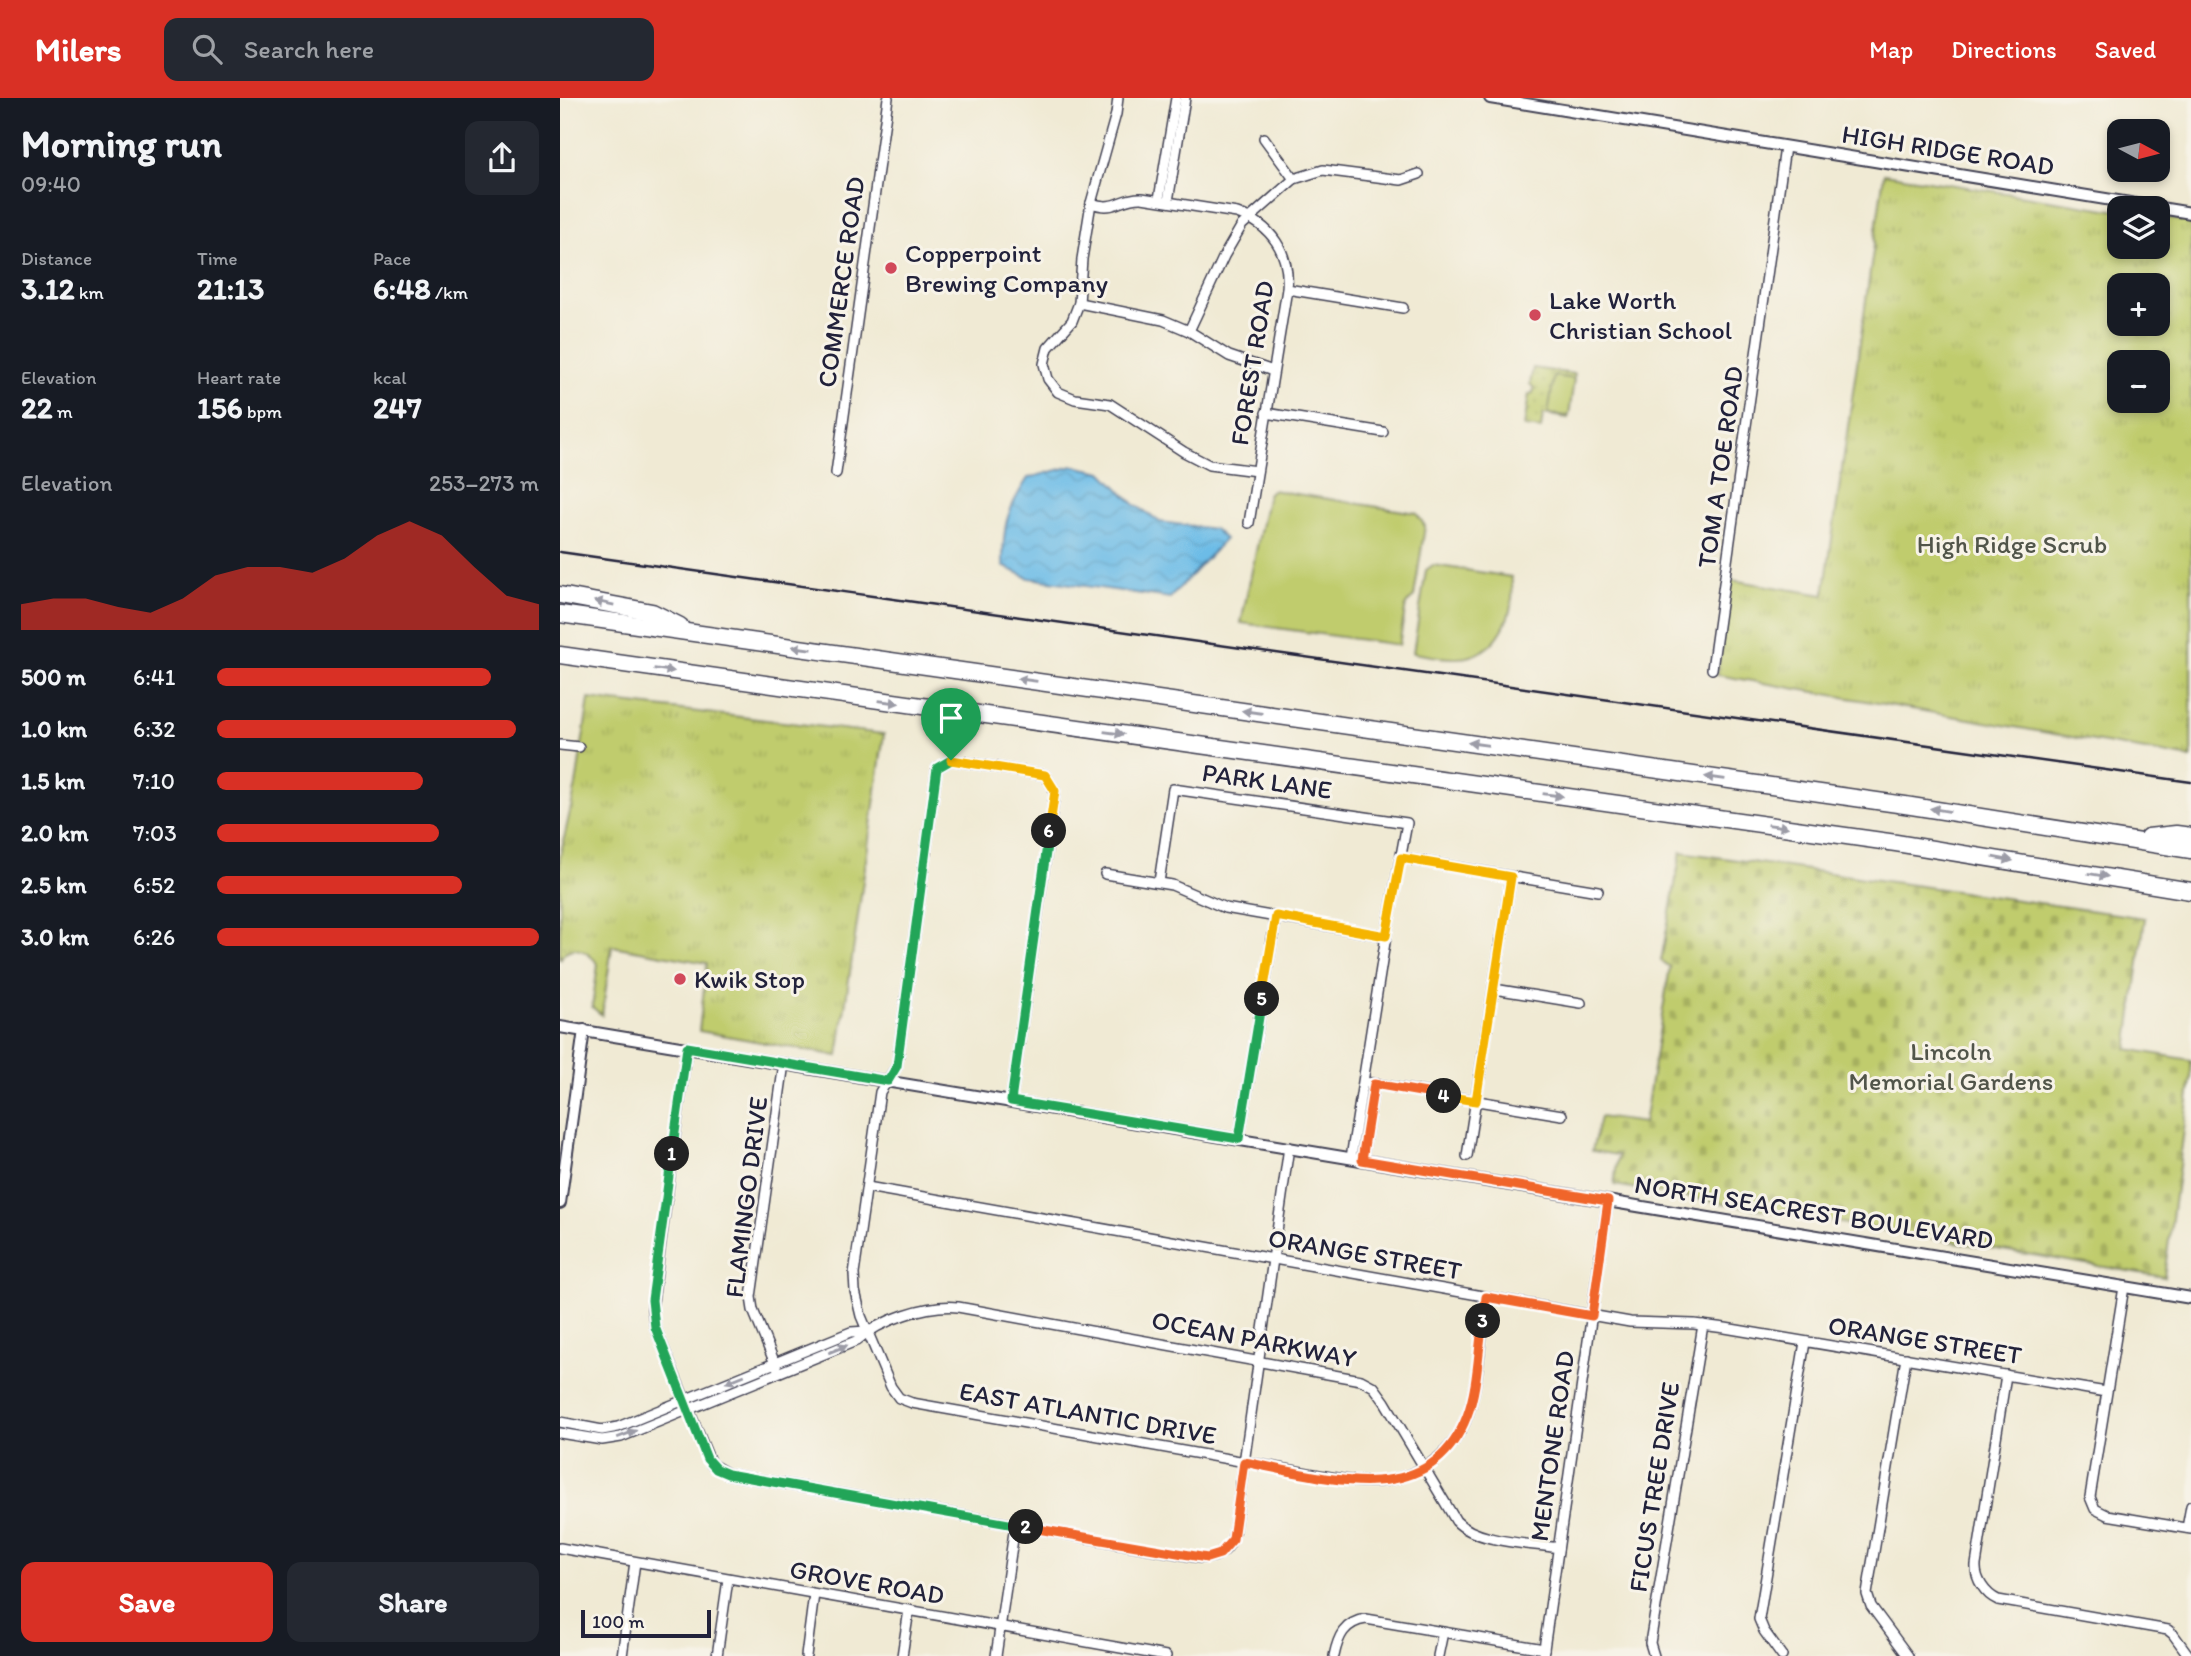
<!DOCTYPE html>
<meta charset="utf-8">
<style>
body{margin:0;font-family:Itim,sans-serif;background:#242831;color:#f1f3f6;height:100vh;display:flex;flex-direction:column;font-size:26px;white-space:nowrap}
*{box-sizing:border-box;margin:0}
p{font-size:23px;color:#9ea1a6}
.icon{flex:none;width:38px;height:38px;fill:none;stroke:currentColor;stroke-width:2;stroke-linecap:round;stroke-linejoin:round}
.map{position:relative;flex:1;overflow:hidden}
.details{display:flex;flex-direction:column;background:#171b24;width:560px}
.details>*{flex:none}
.needle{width:46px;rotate:97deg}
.tools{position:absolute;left:1547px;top:21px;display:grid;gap:14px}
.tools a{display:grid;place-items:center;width:63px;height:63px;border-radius:14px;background:#171b24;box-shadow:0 4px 10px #0003;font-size:35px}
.scale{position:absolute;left:21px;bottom:18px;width:130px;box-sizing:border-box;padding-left:7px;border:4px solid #22223b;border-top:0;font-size:19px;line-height:24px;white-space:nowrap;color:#22223b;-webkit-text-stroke:5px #f7f3e8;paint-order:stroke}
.pin{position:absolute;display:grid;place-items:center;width:60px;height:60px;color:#fff;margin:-72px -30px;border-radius:50% 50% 50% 0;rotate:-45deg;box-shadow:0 0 7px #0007}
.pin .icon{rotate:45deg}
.km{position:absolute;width:35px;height:35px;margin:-18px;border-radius:50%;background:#222;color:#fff;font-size:19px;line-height:35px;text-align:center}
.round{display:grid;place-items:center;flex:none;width:74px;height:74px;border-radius:14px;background:#242831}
.summary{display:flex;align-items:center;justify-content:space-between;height:119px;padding:0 21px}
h1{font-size:38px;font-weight:800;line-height:52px}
.figures{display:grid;grid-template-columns:repeat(3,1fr);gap:10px;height:119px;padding:7px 21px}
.figures div{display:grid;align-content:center}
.figures b{font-size:30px;font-weight:800}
.figures small{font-size:19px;font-weight:400}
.figures p{font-size:19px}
.chart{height:196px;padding:14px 21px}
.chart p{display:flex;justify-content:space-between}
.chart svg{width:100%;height:126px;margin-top:7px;fill:#d93025;opacity:.7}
.button{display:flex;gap:14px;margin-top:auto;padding:14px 21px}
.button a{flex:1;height:80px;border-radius:14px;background:#d93025;color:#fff;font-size:28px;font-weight:800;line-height:80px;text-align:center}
.button a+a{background:#242831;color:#f1f3f6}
ul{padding:0 21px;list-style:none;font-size:23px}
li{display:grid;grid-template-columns:112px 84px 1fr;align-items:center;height:52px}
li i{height:18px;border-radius:9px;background:#d93025}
header{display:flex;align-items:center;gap:42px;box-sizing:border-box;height:98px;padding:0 35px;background:#d93025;color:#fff}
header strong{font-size:33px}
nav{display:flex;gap:38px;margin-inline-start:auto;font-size:24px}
.search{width:490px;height:63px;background:#242831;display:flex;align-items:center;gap:18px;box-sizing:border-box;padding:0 24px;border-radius:14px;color:#9ea1a6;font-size:26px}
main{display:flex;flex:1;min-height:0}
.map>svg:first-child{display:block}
</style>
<header>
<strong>Milers</strong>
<div class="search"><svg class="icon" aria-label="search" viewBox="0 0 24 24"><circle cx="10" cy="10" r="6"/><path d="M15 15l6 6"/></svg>Search here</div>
<nav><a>Map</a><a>Directions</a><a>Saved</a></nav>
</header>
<main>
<section class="details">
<div class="summary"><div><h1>Morning run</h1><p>09:40</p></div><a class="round"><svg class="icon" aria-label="share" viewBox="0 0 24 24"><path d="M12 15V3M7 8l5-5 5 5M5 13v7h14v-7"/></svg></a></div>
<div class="figures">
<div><p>Distance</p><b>3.12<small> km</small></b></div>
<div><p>Time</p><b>21:13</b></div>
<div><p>Pace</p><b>6:48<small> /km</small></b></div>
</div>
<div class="figures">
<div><p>Elevation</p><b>22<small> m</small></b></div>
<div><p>Heart rate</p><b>156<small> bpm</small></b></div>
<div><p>kcal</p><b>247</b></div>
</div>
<div class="chart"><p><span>Elevation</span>253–273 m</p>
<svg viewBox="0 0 160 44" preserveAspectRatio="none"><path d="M0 44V35L10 33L20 33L30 36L40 38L50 33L60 25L70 22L80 22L90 24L100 19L110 11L120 6L130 11L140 22L150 32L160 35V44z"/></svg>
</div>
<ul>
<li><b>500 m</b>6:41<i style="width:85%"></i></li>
<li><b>1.0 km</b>6:32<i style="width:93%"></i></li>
<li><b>1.5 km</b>7:10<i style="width:64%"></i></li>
<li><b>2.0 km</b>7:03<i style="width:69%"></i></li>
<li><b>2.5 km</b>6:52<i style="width:76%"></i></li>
<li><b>3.0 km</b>6:26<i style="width:100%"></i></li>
</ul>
<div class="button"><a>Save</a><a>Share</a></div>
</section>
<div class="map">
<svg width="1631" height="1558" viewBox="0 0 1631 1558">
<defs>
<pattern id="grass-tufts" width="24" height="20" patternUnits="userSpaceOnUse" patternTransform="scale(1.75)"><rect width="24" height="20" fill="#c0cc6d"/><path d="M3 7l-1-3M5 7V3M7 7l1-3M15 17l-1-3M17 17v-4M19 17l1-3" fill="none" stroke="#a5af5f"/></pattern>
<pattern id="cemetery-stones" width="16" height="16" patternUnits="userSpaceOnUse" patternTransform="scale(1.75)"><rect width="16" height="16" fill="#c0cc6d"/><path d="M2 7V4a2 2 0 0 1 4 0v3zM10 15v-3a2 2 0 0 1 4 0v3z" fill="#a5af5f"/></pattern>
<pattern id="park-dots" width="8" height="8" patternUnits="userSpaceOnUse" patternTransform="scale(1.75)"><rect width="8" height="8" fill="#c0cc6d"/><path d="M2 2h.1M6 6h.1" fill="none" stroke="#a5af5f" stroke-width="1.8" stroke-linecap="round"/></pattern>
<pattern id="water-waves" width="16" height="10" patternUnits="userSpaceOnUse" patternTransform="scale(1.75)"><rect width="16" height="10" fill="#6cbce7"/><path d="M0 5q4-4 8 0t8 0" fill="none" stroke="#5da1c7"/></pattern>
</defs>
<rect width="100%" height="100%" fill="#f7f3e8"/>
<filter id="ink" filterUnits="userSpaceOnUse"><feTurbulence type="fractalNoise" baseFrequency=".0143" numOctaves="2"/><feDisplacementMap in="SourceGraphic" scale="14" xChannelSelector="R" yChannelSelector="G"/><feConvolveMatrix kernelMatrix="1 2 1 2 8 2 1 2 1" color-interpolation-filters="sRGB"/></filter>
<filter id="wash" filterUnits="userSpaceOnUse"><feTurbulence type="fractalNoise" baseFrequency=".00686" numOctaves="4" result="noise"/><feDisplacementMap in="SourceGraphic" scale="28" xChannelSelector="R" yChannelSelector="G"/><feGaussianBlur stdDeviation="1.57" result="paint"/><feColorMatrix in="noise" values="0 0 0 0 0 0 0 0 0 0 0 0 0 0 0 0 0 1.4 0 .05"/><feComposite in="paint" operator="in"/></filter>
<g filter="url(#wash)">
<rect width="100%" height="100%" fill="#f0ead4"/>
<!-- grass -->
<g fill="url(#grass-tufts)" stroke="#717754" stroke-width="2" fill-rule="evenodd">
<path d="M1324 76 1559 113V149H1598V119L1631 124V660L1157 577 1171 482 1264 497ZM1559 187H1598V226H1559ZM1559 264H1598V303H1559Z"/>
<path d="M29 601 324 636 278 958 139 933 147 865 52 848 42 917 32 909 38 866C28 853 9 842 0 862V758L16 687Z"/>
</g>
<!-- cemetery -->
<polygon fill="url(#cemetery-stones)" stroke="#717754" stroke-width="2" points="1121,754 1585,820 1567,951 1631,962 1631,980 1604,1179 1054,1087 1058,1057 1032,1053 1040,1019 1084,1025 1110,869 1101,863"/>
<!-- park -->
<polygon fill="url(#park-dots)" stroke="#717754" stroke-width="2" points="973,270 1014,276 1008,320 983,316 981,331 964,329 969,296 973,295 974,290 970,286"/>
<!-- garden -->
<g fill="#c0cc6d" stroke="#717754" stroke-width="2">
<polygon points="994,278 1014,281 1009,318 988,316"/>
<polygon points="712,392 856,415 865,428 854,499 846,506 839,547 681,525 708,396"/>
<path d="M873 467 951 479C958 514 938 559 897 560 883 561 867 557 853 555L866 472Z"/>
</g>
<!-- water -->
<path fill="url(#water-waves)" stroke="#476f91" stroke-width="2" d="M513 368 542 374 574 406 600 424 654 431 665 441 610 500 469 480 443 468C443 428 446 413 468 380Z"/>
</g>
<g filter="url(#ink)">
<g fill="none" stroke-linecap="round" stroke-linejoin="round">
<!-- minor casing -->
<g stroke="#414052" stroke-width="12">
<g id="minor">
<polyline points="558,0 556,16 531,105 522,161 519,205 512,223 488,250 484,266 488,281 498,294 515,301 550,306 624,354 649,367 697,373"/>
<polyline points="704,40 734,81"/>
<polyline points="599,101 616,0"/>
<polyline points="608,103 625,0"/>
<path d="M531 105C557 114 559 99 582 100L677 115C712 127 730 155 727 191L689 425"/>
<polyline points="727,191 843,210"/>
<polyline points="519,205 603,222 629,233 669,258 713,273"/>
<polyline points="629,233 664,158 682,127 734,81 763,72 841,82 859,76"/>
<polyline points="706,315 823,334"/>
<polyline points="276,375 328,0"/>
<polyline points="1152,571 1225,49"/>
<polyline points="0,647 19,649"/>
<polyline points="841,760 1038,793"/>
<polyline points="545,776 612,787 665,810 826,838"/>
<polyline points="599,784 613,691 847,725 826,838 791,1060"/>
<polyline points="934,891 1021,905"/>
<path d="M127 949 92 1211 95 1229 151 1366 168 1376 641 1460C658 1461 670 1452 674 1435L729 1049"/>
<polyline points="804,984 1002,1017"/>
<path d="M451 1003 495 693 485 677 391 662 377 670 337 968 320 994 294 1176 295 1193 301 1218 331 1289 339 1300 352 1305 793 1383C843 1389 891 1365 908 1316 919 1284 921 1234 926 1199"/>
<polyline points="679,1041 716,818"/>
<polyline points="907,1058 951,779"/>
<polyline points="802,1062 814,986"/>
<polyline points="307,1089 1070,1224 1134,1226 1165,1230 1546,1294"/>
<polyline points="1564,1189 1530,1399 1535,1411 1547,1417 1631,1431"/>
<polyline points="1346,1260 1307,1496 1311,1508 1348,1558"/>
<polyline points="216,1268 193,1212 191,1199 224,965"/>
<path d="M1446 1277 1416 1467C1415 1481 1425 1496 1438 1502L1608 1532 1613 1536 1629 1558"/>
<polyline points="0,1324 42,1332 58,1329 291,1234 307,1233"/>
<path d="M0 1335 42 1342 61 1339 296 1243C320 1222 366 1206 398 1209L801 1282 814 1289 825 1304 896 1423C917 1445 968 1445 998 1450"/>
<polyline points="1627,1430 1631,1408"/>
<polyline points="0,1450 606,1558"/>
<polyline points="62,1558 75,1464"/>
<polyline points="157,1558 168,1481"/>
<polyline points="246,1558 254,1496"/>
<polyline points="342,1558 349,1512"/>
<polyline points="436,1558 455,1427"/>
<path d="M774 1558C778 1539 784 1524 806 1521L984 1551"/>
<polyline points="878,1558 883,1534"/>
<polyline points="983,1558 1048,1103"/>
<polyline points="1094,1558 1090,1545 1143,1227"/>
<polyline points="1222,1558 1204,1533 1199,1521 1245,1244"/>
</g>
</g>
<!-- tertiary casing -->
<g stroke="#414052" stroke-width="14">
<g id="tertiary">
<polyline points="930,0 1631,115"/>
<polyline points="0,929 1631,1200"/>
<polyline points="0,1105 24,932"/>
</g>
</g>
<!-- motorway casing -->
<g stroke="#414052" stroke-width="19">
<g id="motorway">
<polyline points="0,497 92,514 120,528"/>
<polyline points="0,516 1345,707 1631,752"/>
<polyline points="0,557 1336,745 1631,793"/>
<polyline points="1588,739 1616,736 1631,738"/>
</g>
</g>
<!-- minor -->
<use href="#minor" stroke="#fff" stroke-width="9"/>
<!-- tertiary -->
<use href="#tertiary" stroke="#fff" stroke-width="10"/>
<!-- motorway -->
<use href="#motorway" stroke="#fff" stroke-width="16"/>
<!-- rail -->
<polyline stroke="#22223b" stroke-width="2.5" points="0,454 1631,684"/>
</g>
<!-- one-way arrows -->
<defs><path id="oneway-solid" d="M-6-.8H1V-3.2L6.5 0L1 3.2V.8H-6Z" transform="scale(1.75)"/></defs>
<g fill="#9c9ca7">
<use href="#oneway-solid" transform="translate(44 505) rotate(-169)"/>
<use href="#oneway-solid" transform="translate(242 550) rotate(-172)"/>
<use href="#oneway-solid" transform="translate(104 572) rotate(8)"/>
<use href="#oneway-solid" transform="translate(467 582) rotate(-172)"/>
<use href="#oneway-solid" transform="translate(329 604) rotate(8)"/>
<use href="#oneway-solid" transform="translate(692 614) rotate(-172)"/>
<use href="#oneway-solid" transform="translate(554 635) rotate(8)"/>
<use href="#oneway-solid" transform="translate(918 646) rotate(-172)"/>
<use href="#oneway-solid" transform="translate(1155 680) rotate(-172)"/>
<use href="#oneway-solid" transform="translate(993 697) rotate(8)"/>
<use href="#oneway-solid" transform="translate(1380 712) rotate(-171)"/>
<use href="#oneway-solid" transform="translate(1218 728) rotate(8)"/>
<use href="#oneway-solid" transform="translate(1443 761) rotate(10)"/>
<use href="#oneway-solid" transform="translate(1538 777) rotate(9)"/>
<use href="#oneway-solid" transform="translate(278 1251) rotate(-22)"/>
<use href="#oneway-solid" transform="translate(175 1281) rotate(158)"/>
<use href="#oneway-solid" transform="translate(67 1336) rotate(-21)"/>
</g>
</g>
<g fill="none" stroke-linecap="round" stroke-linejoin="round" filter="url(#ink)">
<!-- split-1 casing -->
<g stroke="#fff" stroke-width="14">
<polyline id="split-1" points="112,1056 127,949 328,983 337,968 377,670 391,662"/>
</g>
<!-- split-2 casing -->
<g stroke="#fff" stroke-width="14">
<polyline id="split-2" points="112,1056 92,1202 95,1229 147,1361 156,1371 168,1376 466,1429"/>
</g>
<!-- split-3 casing -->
<g stroke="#fff" stroke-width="14">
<path id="split-3" d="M466 1429 647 1460 660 1456 673 1441 684 1364C761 1378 869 1417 907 1318 918 1289 918 1253 923 1223"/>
</g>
<!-- split-4 casing -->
<g stroke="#fff" stroke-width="14">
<polyline id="split-4" points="884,998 814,986 802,1062 1048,1103 1032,1218 926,1199 923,1223"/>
</g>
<!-- split-5 casing -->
<g stroke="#fff" stroke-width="14">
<polyline id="split-5" points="702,901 716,818 826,838 841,760 951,779 916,1003 884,998"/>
</g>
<!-- split-6 casing -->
<g stroke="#fff" stroke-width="14">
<polyline id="split-6" points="489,733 451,1003 679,1041 702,901"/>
</g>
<!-- split-7 casing -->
<g stroke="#fff" stroke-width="14">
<polyline id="split-7" points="391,662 485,677 495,693 489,733"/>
</g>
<!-- split-1 -->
<use href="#split-1" stroke="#22a559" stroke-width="9"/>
<!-- split-2 -->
<use href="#split-2" stroke="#22a559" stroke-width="9"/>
<!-- split-3 -->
<use href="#split-3" stroke="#f0652b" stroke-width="9"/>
<!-- split-4 -->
<use href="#split-4" stroke="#f0652b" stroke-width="9"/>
<!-- split-5 -->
<use href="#split-5" stroke="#f5b400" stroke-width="9"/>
<!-- split-6 -->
<use href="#split-6" stroke="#22a559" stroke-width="9"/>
<!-- split-7 -->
<use href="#split-7" stroke="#f5b400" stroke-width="9"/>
</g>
<!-- markers -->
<g fill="#d1495b" stroke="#f7f3e8" stroke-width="2.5">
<circle cx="331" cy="170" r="7"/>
<circle cx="975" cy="217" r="7"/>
<circle cx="120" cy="881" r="7"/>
</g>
<g text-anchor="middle" stroke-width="6" stroke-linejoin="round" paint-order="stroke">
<!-- street labels -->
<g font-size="26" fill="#22223b" stroke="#f7f3e8">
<text transform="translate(1388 52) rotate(9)" y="9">HIGH RIDGE ROAD</text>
<text transform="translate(281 184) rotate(-82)" y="9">COMMERCE ROAD</text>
<text transform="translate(692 265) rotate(-81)" y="9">FOREST ROAD</text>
<text transform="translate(1160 369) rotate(-82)" y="9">TOM A TOE ROAD</text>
<text transform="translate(707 683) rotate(8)" y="9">PARK LANE</text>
<text transform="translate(186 1099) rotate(-83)" y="9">FLAMINGO DRIVE</text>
<text transform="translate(1254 1114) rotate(9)" y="9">NORTH SEACREST BOULEVARD</text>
<text transform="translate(805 1156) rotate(10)" y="9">ORANGE STREET</text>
<text transform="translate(694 1241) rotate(11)" y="9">OCEAN PARKWAY</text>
<text transform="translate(1365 1242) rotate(9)" y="9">ORANGE STREET</text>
<text transform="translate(528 1315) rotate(10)" y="9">EAST ATLANTIC DRIVE</text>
<text transform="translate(992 1348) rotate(-82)" y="9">MENTONE ROAD</text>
<text transform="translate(1094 1389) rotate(-81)" y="9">FICUS TREE DRIVE</text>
<text transform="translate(307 1484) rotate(10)" y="9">GROVE ROAD</text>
</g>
<!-- poi labels -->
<g font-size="26" fill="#22223b" stroke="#f7f3e8" text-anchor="start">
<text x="345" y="164">Copperpoint<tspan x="345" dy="30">Brewing Company</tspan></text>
<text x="989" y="211">Lake Worth<tspan x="989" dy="30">Christian School</tspan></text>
<text x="134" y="890">Kwik Stop</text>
</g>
<!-- park labels -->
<g font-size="26" fill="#51554a" stroke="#f7f3e8">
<text x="1452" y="455">High Ridge Scrub</text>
<text x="1391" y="962">Lincoln<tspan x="1391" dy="30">Memorial Gardens</tspan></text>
</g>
</g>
</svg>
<div class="tools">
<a><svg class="needle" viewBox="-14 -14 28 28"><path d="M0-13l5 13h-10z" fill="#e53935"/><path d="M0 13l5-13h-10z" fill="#9ea1a6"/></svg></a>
<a><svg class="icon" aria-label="layers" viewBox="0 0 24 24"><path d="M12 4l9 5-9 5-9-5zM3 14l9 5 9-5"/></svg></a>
<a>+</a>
<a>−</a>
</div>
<div class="scale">100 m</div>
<div class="pin" style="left:391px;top:662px;background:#1e9e55"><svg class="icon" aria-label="arrive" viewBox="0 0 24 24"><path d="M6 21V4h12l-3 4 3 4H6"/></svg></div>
<b class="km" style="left:112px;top:1056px">1</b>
<b class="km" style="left:466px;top:1429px">2</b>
<b class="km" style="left:923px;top:1223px">3</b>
<b class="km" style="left:884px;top:998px">4</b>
<b class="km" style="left:702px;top:901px">5</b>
<b class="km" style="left:489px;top:733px">6</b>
</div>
</main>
